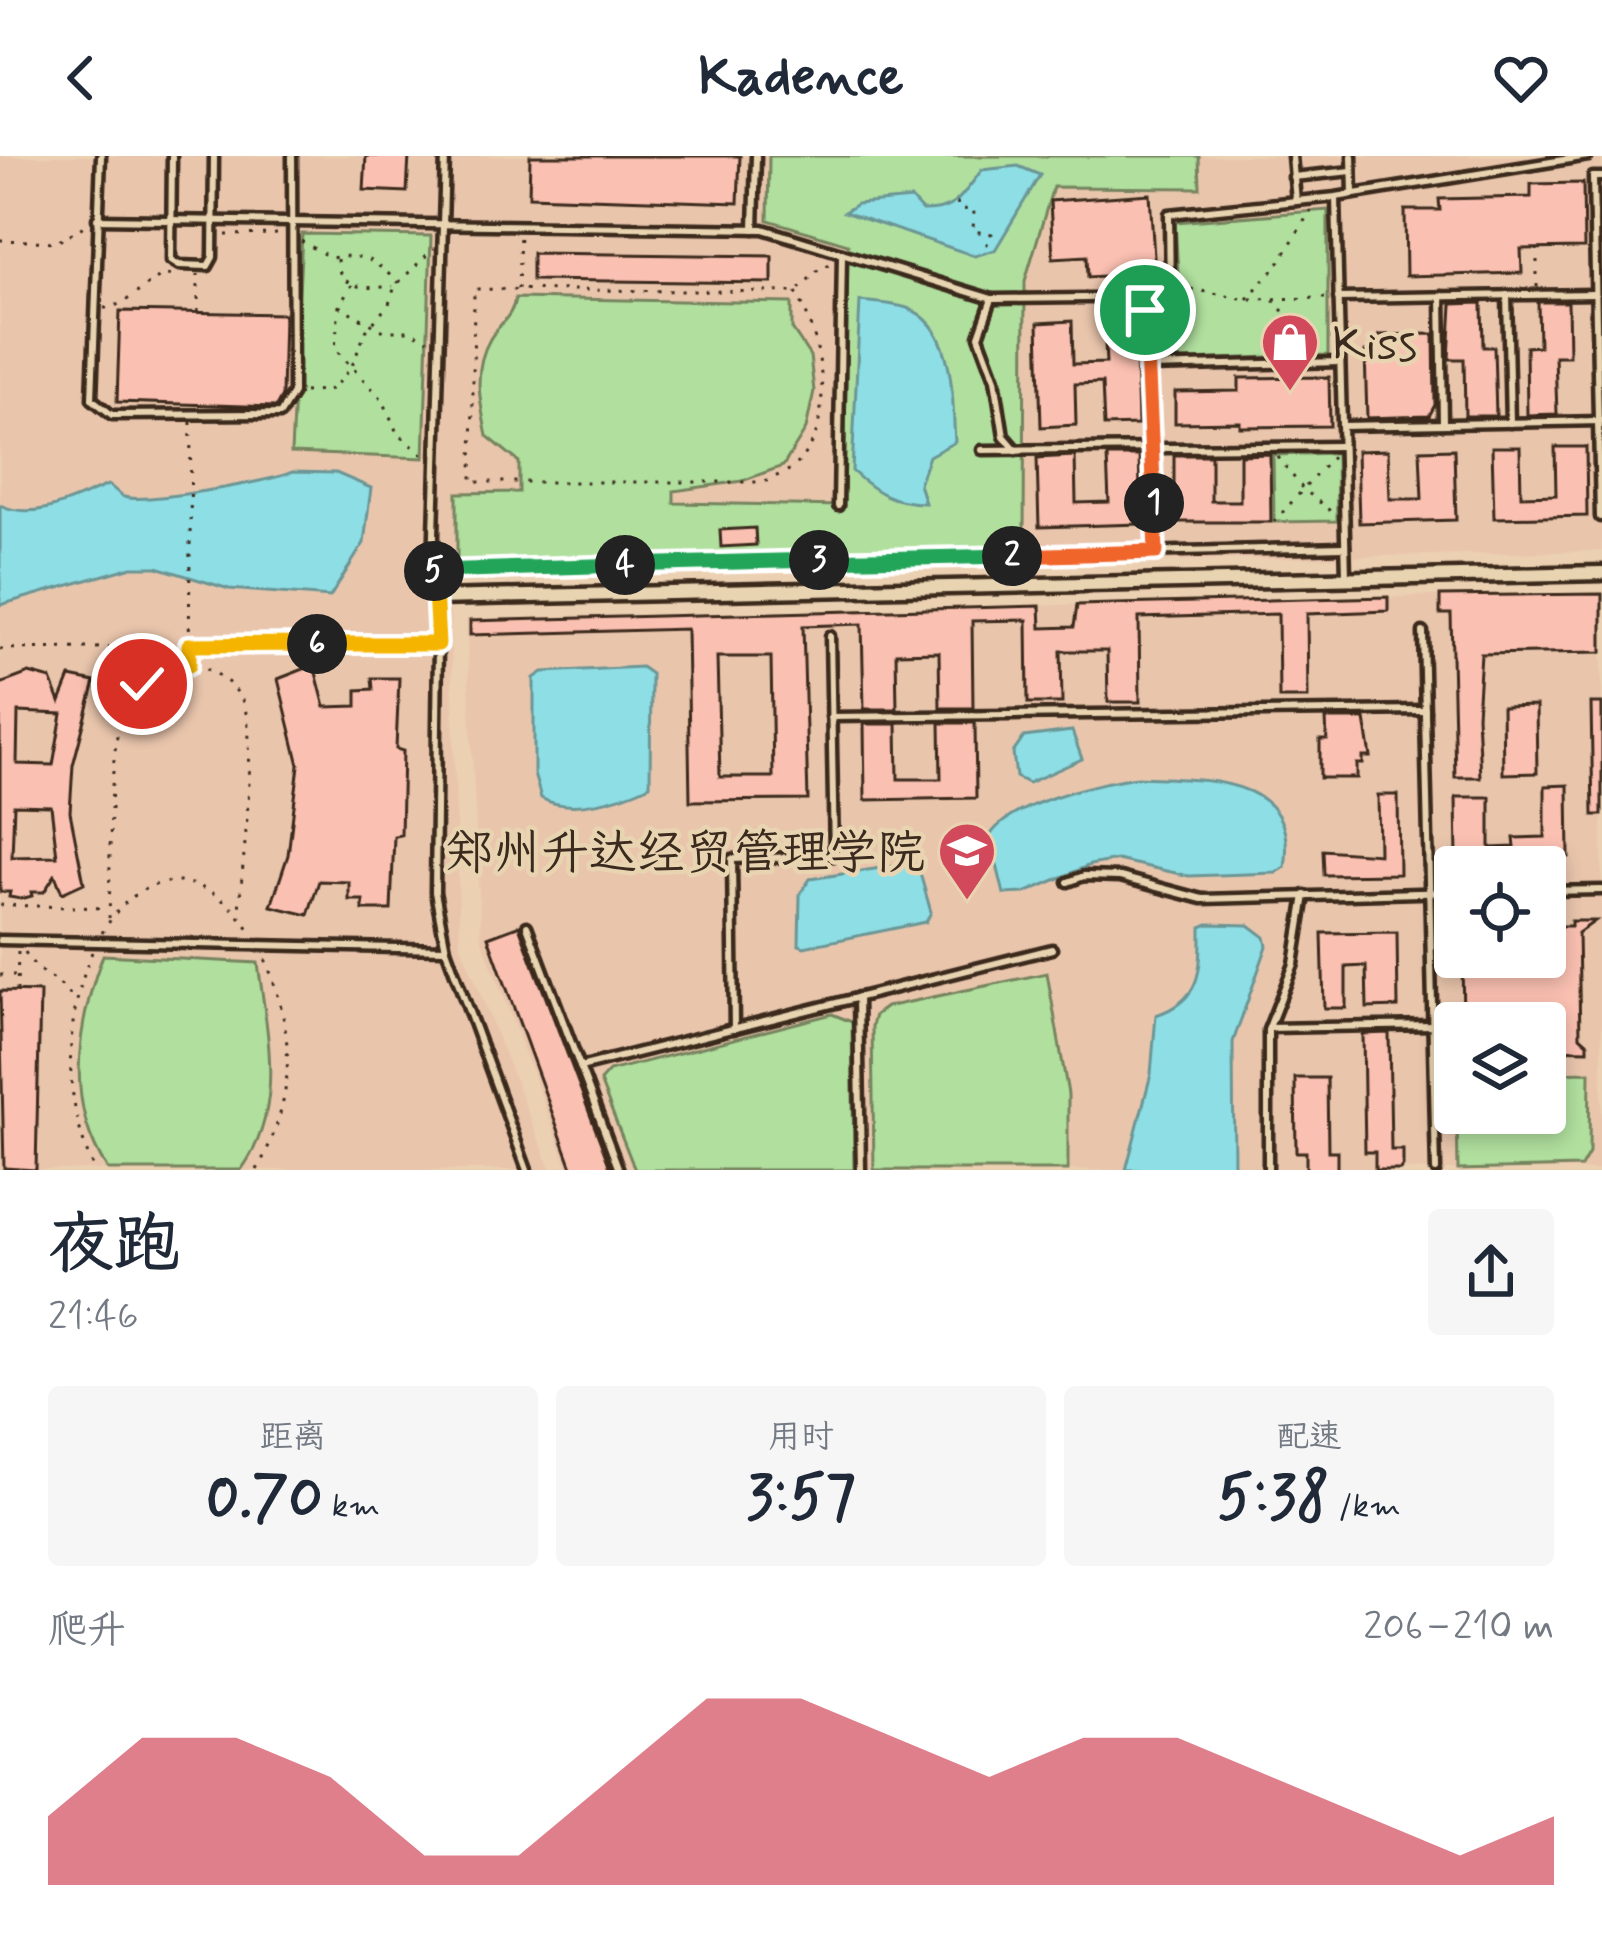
<!DOCTYPE html>
<html lang="zh">
<meta charset="utf-8">
<style>
body{margin:0;font-family:Mynerve,"LXGW WenKai TC",sans-serif;background:#f6f6f7;color:#1f2937;height:100vh;display:flex;flex-direction:column;font-size:45px;white-space:nowrap}
*{box-sizing:border-box;margin:0}
p{font-size:39px;color:#747a83}
.icon{flex:none;width:66px;height:66px;fill:none;stroke:currentColor;stroke-width:2;stroke-linecap:round;stroke-linejoin:round}
.map{position:relative;height:1014px;overflow:hidden}
.panel{display:flex;flex-direction:column;background:#fff;flex:1}
.panel>*{flex:none}
.tools{position:absolute;left:1434px;top:690px;display:grid;gap:24px}
.tools a{display:grid;place-items:center;width:132px;height:132px;border-radius:12px;background:#fff;box-shadow:0 6px 18px #0003;font-size:60px}
.pin{position:absolute;display:grid;place-items:center;width:102px;height:102px;color:#fff;margin:-51px;border:6px solid #fff;border-radius:50%;box-shadow:0 3px 12px #0007}
.km{position:absolute;width:60px;height:60px;margin:-30px;border-radius:50%;background:#222;color:#fff;font-size:33px;line-height:60px;text-align:center}
.round{display:grid;place-items:center;flex:none;width:126px;height:126px;border-radius:12px;background:#f6f6f7}
.overview{display:flex;align-items:center;justify-content:space-between;height:204px;padding:0 48px}
h1{font-size:66px;font-weight:700;line-height:90px}
.stats{display:grid;grid-template-columns:repeat(3,1fr);gap:18px;height:204px;padding:12px 48px}
.stats div{display:grid;align-content:center;border-radius:12px;background:#f6f6f7;text-align:center}
.stats b{font-size:60px;font-weight:700}
.stats small{font-size:33px;font-weight:400}
.stats p{font-size:33px}
.chart{height:336px;padding:24px 48px}
.chart p{display:flex;justify-content:space-between}
.chart svg{width:100%;height:216px;margin-top:12px;fill:#d1495b;opacity:.7}
header{display:flex;justify-content:space-between;align-items:center;height:156px;padding:0 48px;background:#fff;font-size:54px;font-weight:700}
.map>svg:first-child{display:block}
</style>
<header><svg class="icon" aria-label="back" viewBox="0 0 24 24"><path d="M15 5l-7 7 7 7"/></svg>Kadence<svg class="icon" aria-label="heart" viewBox="0 0 24 24"><path d="M12 20l-8-8c-3-5 5-10 8-4 3-6 11-1 8 4z"/></svg></header>
<div class="map">
<svg width="1602" height="1014" viewBox="0 0 1602 1014">
<rect width="100%" height="100%" fill="#ecd0b2"/>
<filter id="ink" filterUnits="userSpaceOnUse"><feTurbulence type="fractalNoise" baseFrequency=".00833" numOctaves="2"/><feDisplacementMap in="SourceGraphic" scale="24" xChannelSelector="R" yChannelSelector="G"/><feConvolveMatrix kernelMatrix="1 2 1 2 8 2 1 2 1" color-interpolation-filters="sRGB"/></filter>
<g filter="url(#ink)">
<!-- built -->
<g fill="#e9c5ac" fill-rule="evenodd">
<polygon points="0,0 1602,0 1602,395 449,421 460,787 551,1014 0,1014"/>
<path d="M1602 436V1014H569L481 781 466 463ZM1455 711H1545V801H1455ZM1455 867H1545V957H1455Z"/>
</g>
<!-- green -->
<g fill="#b0df9e" stroke="#76845e" stroke-width="3">
<path d="M769 0H1199L1200 32 1053 31 1025 125 1024 393 674 405 457 406V337L519 336V306L487 280C480 246 472 214 490 183 499 167 513 161 515 142L792 147V173L810 200 814 235 806 273 783 310 742 325 674 335V347L844 350 848 88 768 64Z"/>
<polygon points="1328,54 1328,199 1159,205 1157,154 1180,151 1175,66"/>
<polygon points="302,78 431,80 424,302 291,297"/>
<polygon points="1336,297 1337,365 1274,366 1273,299"/>
<path d="M103 799 258 807C267 877 286 953 241 1014H108C64 948 77 868 103 799Z"/>
<polygon points="1047,817 1068,938 1068,1014 874,1014 872,870 875,859 886,851"/>
<polygon points="832,858 852,866 854,1014 635,1014 600,925 609,915"/>
<polygon points="1590,916 1589,997 1581,1011 1458,1014 1457,957 1545,957 1545,917"/>
</g>
<!-- water -->
<g fill="#8ddee5" stroke="#6c9695" stroke-width="3">
<path d="M1018 10 1040 19 995 94 975 100 844 56 857 48 911 43 922 55C956 56 962 39 982 14Z"/>
<path d="M860 145C874 147 893 147 907 152 956 169 952 244 955 286L929 300 919 328 925 347C892 347 875 336 852 315Z"/>
<path d="M292 316 336 317 371 332 364 387 330 441 229 433 157 411H132L0 449V349C35 366 75 342 108 329 114 332 118 338 124 341 143 348 274 325 292 316Z"/>
<path d="M641 511 651 518 650 629C621 643 570 659 541 642L534 618V522L543 516Z"/>
<polygon points="1072,575 1082,603 1028,627 1016,621 1013,597 1024,581"/>
<path d="M1138 621C1203 624 1300 618 1285 711L1276 717 1189 720 1117 704 1090 709 1025 737 1004 738 990 680C1008 648 1102 625 1138 621Z"/>
<polygon points="913,707 918,710 931,756 926,766 804,791 799,789 800,738 810,723"/>
<path d="M1208 768 1249 769 1265 781 1267 790 1233 886 1234 1014H1126L1151 918 1156 859C1202 844 1201 814 1201 771Z"/>
</g>
<!-- building -->
<g fill="#fac0b1" stroke="#3b2a1e" stroke-width="3" fill-rule="evenodd">
<polygon points="366,0 409,0 407,36 364,34"/>
<polygon points="530,0 740,0 738,47 529,40"/>
<polygon points="1583,27 1584,92 1521,93 1522,117 1406,120 1405,54 1440,54 1439,43 1531,41 1531,28"/>
<polygon points="1150,38 1155,117 1088,121 1087,100 1053,102 1050,45"/>
<polygon points="532,97 772,100 772,127 532,124"/>
<polygon points="1538,146 1568,146 1569,200 1555,200 1557,258 1527,259 1526,191 1539,190"/>
<polygon points="1482,147 1483,191 1494,191 1496,260 1465,260 1464,203 1449,203 1452,148"/>
<polygon points="120,155 284,158 282,240 276,251 117,246"/>
<polygon points="1135,163 1138,269 1104,270 1102,227 1075,228 1076,269 1041,271 1038,167 1072,165 1073,208 1106,207 1104,164"/>
<polygon points="1434,178 1435,249 1429,260 1367,262 1365,196 1371,195 1379,187 1379,179"/>
<polygon points="1329,221 1330,270 1240,271 1240,266 1175,267 1175,236 1239,235 1239,222"/>
<polygon points="1492,291 1520,291 1521,340 1556,339 1555,291 1586,291 1587,360 1494,362"/>
<polygon points="1454,293 1456,364 1359,367 1357,295 1388,294 1390,343 1422,343 1420,294"/>
<polygon points="1270,298 1271,366 1174,366 1174,299 1211,299 1211,345 1240,345 1240,299"/>
<polygon points="1075,300 1076,347 1109,346 1107,300 1139,300 1141,368 1039,371 1037,302"/>
<polygon points="755,372 756,389 721,391 720,374"/>
<polygon points="1602,438 1602,496 1481,498 1477,559 1480,621 1455,621 1451,458 1440,458 1440,440"/>
<path d="M1388 441V455L1307 458 1308 542H1279L1278 458 1139 462 1140 546H1108L1107 495H1061L1062 547H1028L1027 464 972 465 973 552H940L939 496 896 497 897 553H864L862 468 803 470 808 644 690 645 687 473 470 479V465L1040 450 1041 472 1074 471 1077 449ZM717 501H771L773 621H720Z"/>
<polygon points="314,509 325,551 357,550 357,534 373,533 372,522 399,522 396,593 403,595 401,679 394,680 391,754 363,754 363,744 349,744 349,726 319,725 308,759 271,750 288,699 299,609 278,523"/>
<path d="M29 517 51 523 60 546 70 521 95 526 73 609 70 656 84 727 62 737 55 719 44 736H31L32 740 21 743 9 741 10 736H0V528ZM18 556 62 558 53 609 17 608ZM14 649 51 650 57 700 12 701Z"/>
<polygon points="1591,547 1602,547 1602,659 1593,659"/>
<polygon points="1536,550 1537,617 1503,618 1502,551"/>
<polygon points="1326,563 1365,563 1371,601 1363,601 1363,608 1357,608 1357,622 1320,622 1320,584 1327,584"/>
<polygon points="940,567 975,567 976,642 865,644 864,568 897,568 898,623 941,623"/>
<polygon points="1568,629 1569,701 1457,704 1456,641 1490,641 1490,692 1515,691 1514,682 1545,681 1545,630"/>
<polygon points="1378,639 1398,639 1399,718 1324,719 1323,694 1379,698"/>
<polygon points="1571,765 1595,765 1578,777 1580,880 1588,887 1588,894 1545,893 1545,867 1463,867 1462,801 1545,801 1545,770 1571,770"/>
<polygon points="520,769 520,773 611,1014 573,1014 488,781"/>
<polygon points="1397,776 1398,851 1367,852 1366,810 1346,811 1346,852 1324,852 1322,777"/>
<polygon points="0,835 40,836 36,1014 4,1012"/>
<polygon points="1389,877 1391,994 1403,994 1403,1010 1400,1014 1375,1014 1375,996 1365,996 1363,878"/>
<polygon points="1295,922 1327,922 1328,995 1337,995 1337,1014 1306,1014 1306,996 1296,996"/>
</g>
<g fill="none" stroke-linecap="round" stroke-linejoin="round">
<!-- lane casing -->
<g stroke="#3b2a1e" stroke-width="15">
<g id="lane">
<polyline points="101,0 92,243 112,259 280,258 293,237 292,0"/>
<polyline points="172,0 171,104 179,109 208,110 213,101 214,0"/>
<polyline points="445,0 433,413 438,488 435,736 446,793 527,1014"/>
<polyline points="1292,0 1296,45"/>
<polyline points="1352,0 1353,38"/>
<polyline points="1293,21 1352,15"/>
<polyline points="1336,42 1346,419"/>
<polyline points="97,63 763,73 992,143 1170,141"/>
<polyline points="754,73 756,0"/>
<polyline points="1507,139 1510,267"/>
<polyline points="1441,140 1443,268"/>
<polyline points="1338,142 1595,138"/>
<polyline points="992,143 979,180 995,223 1004,280 1016,294"/>
<polyline points="1148,211 1340,206"/>
<polyline points="1342,270 1602,265"/>
<polyline points="982,294 1342,290"/>
<polyline points="838,350 842,97"/>
<polyline points="1600,361 1593,21 1602,21"/>
<polyline points="1156,396 1145,154 1170,141 1169,58 1336,41 1588,0"/>
<polyline points="433,413 1345,391"/>
<polyline points="1423,476 1436,1014"/>
<polyline points="831,561 1425,554"/>
<polyline points="1068,726 1084,720 1120,721 1202,743 1455,736"/>
<polyline points="1545,735 1602,734"/>
<polyline points="527,770 619,1014"/>
<polyline points="0,784 446,793"/>
<polyline points="858,841 861,1014"/>
<polyline points="1269,872 1433,869"/>
<polyline points="734,873 732,703 834,700 830,480"/>
<polyline points="580,911 1052,793"/>
<polyline points="1268,1014 1268,874 1294,808 1305,739"/>
</g>
</g>
<!-- street casing -->
<g stroke="#3b2a1e" stroke-width="21">
<polyline id="street" points="435,442 1602,417"/>
</g>
<!-- path -->
<g stroke="#3b2a1e" stroke-width="3" stroke-dasharray="3 9" stroke-linecap="butt">
<polyline points="957,46 959,53 974,54 973,75 992,78 983,96"/>
<polyline points="226,79 282,78"/>
<polyline points="0,84 57,86 89,67"/>
<path d="M301 85 331 102C363 96 376 105 398 127"/>
<path d="M337 103C338 135 368 133 393 130"/>
<polyline points="352,129 339,150 335,193 383,244 397,277 427,302"/>
<polyline points="1179,131 1247,143 1331,142"/>
<polyline points="1537,131 1537,93"/>
<polyline points="518,133 520,76"/>
<path d="M796 136C821 179 838 267 798 307 791 315 775 320 765 326H472L474 133 796 136 817 115 835 105"/>
<polyline points="1247,143 1279,107 1311,54"/>
<polyline points="1273,144 1319,195"/>
<polyline points="339,150 384,175 410,175 428,184"/>
<path d="M104 152C133 150 148 118 174 119"/>
<polyline points="198,156 198,118"/>
<polyline points="304,236 332,233 351,212 366,175 389,148 395,130 434,92"/>
<polyline points="1278,301 1302,332 1334,358"/>
<polyline points="1274,366 1333,300"/>
<polyline points="0,493 430,488"/>
<polyline points="189,509 191,266"/>
<polyline points="0,749 108,752"/>
<path d="M109 762C111 715 107 588 125 551 135 531 158 508 182 508 204 507 232 524 242 544 259 580 242 709 239 755"/>
<path d="M102 777C144 705 211 712 253 779"/>
<path d="M25 796C41 824 58 819 75 846"/>
<path d="M92 796C63 870 63 941 94 1014"/>
<polyline points="0,819 16,819"/>
<polyline points="17,835 18,795"/>
<path d="M257 1014C297 940 296 875 263 798"/>
</g>
<!-- lane -->
<use href="#lane" stroke="#e9d4b2" stroke-width="6"/>
<!-- street -->
<use href="#street" stroke="#e9d4b2" stroke-width="12"/>
</g>
</g>
<g fill="none" stroke-linecap="round" stroke-linejoin="round" filter="url(#ink)">
<!-- split-1 casing -->
<g stroke="#fff" stroke-width="24">
<polyline id="split-1" points="1145,154 1154,347"/>
</g>
<!-- split-2 casing -->
<g stroke="#fff" stroke-width="24">
<polyline id="split-2" points="1012,400 1156,396 1154,347"/>
</g>
<!-- split-3 casing -->
<g stroke="#fff" stroke-width="24">
<polyline id="split-3" points="819,404 1012,400"/>
</g>
<!-- split-4 casing -->
<g stroke="#fff" stroke-width="24">
<polyline id="split-4" points="625,409 819,404"/>
</g>
<!-- split-5 casing -->
<g stroke="#fff" stroke-width="24">
<polyline id="split-5" points="434,415 625,409"/>
</g>
<!-- split-6 casing -->
<g stroke="#fff" stroke-width="24">
<polyline id="split-6" points="317,488 438,488 434,415"/>
</g>
<!-- split-7 casing -->
<g stroke="#fff" stroke-width="24">
<path id="split-7" d="M142 528C156 516 170 507 189 509V489L317 488"/>
</g>
<!-- split-1 -->
<use href="#split-1" stroke="#f0652b" stroke-width="15"/>
<!-- split-2 -->
<use href="#split-2" stroke="#f0652b" stroke-width="15"/>
<!-- split-3 -->
<use href="#split-3" stroke="#22a559" stroke-width="15"/>
<!-- split-4 -->
<use href="#split-4" stroke="#22a559" stroke-width="15"/>
<!-- split-5 -->
<use href="#split-5" stroke="#22a559" stroke-width="15"/>
<!-- split-6 -->
<use href="#split-6" stroke="#f5b400" stroke-width="15"/>
<!-- split-7 -->
<use href="#split-7" stroke="#f5b400" stroke-width="15"/>
</g>
<!-- icons -->
<defs>
<g id="shop-pin" transform="scale(3)"><path d="M0 17L-7.5 6A9.5 9.5 0 1 1 7.5 6Z" fill="#d1495b" stroke="#e9d4b2"/><path d="M-5-2.5h2.3a2.7 3.5 0 0 1 5.4 0H5L5.5 6h-11ZM-1.5-2.5h3a1.5 2.3 0 0 0-3 0Z" fill="#fff"/></g>
<g id="university-pin" transform="scale(3)"><path d="M0 17L-7.5 6A9.5 9.5 0 1 1 7.5 6Z" fill="#d1495b" stroke="#e9d4b2"/><path d="M0-5L7-2L0 1L-7-2ZM-4 1L0 2.5L4 1V4Q0 6-4 4Z" fill="#fff"/></g>
</defs>
<g fill-rule="evenodd">
<use href="#shop-pin" x="1290" y="186"/>
<use href="#university-pin" x="967" y="695"/>
</g>
<g text-anchor="middle" stroke-width="9" stroke-linejoin="round" paint-order="stroke">
<!-- poi labels -->
<g font-size="48" fill="#3b2a1e" stroke="#e9d4b2" text-anchor="start">
<text x="1332" y="203">Kiss</text>
<text x="925" y="712" text-anchor="end">郑州升达经贸管理学院</text>
</g>
</g>
</svg>
<div class="tools">
<a><svg class="icon" aria-label="locate" viewBox="0 0 24 24"><circle cx="12" cy="12" r="6"/><path d="M12 2v4M12 18v4M2 12h4M18 12h4"/></svg></a>
<a><svg class="icon" aria-label="layers" viewBox="0 0 24 24"><path d="M12 4l9 5-9 5-9-5zM3 14l9 5 9-5"/></svg></a>
</div>
<div class="pin" style="left:1145px;top:154px;background:#1e9e55"><svg class="icon" aria-label="arrive" viewBox="0 0 24 24"><path d="M6 21V4h12l-3 4 3 4H6"/></svg></div>
<div class="pin" style="left:142px;top:528px;background:#d93025"><svg class="icon" aria-label="check" viewBox="0 0 24 24"><path d="M5 12l5 5 9-10"/></svg></div>
<b class="km" style="left:1154px;top:347px">1</b>
<b class="km" style="left:1012px;top:400px">2</b>
<b class="km" style="left:819px;top:404px">3</b>
<b class="km" style="left:625px;top:409px">4</b>
<b class="km" style="left:434px;top:415px">5</b>
<b class="km" style="left:317px;top:488px">6</b>
</div>
<section class="panel">
<div class="overview"><div><h1>夜跑</h1><p>21:46</p></div><a class="round"><svg class="icon" aria-label="share" viewBox="0 0 24 24"><path d="M12 15V3M7 8l5-5 5 5M5 13v7h14v-7"/></svg></a></div>
<div class="stats">
<div><p>距离</p><b>0.70<small> km</small></b></div>
<div><p>用时</p><b>3:57</b></div>
<div><p>配速</p><b>5:38<small> /km</small></b></div>
</div>
<div class="chart"><p><span>爬升</span>206–210 m</p>
<svg viewBox="0 0 160 44" preserveAspectRatio="none"><path d="M0 44V30L10 14L20 14L30 22L40 38L50 38L60 22L70 6L80 6L90 14L100 22L110 14L120 14L130 22L140 30L150 38L160 30V44z"/></svg>
</div>
</section>
